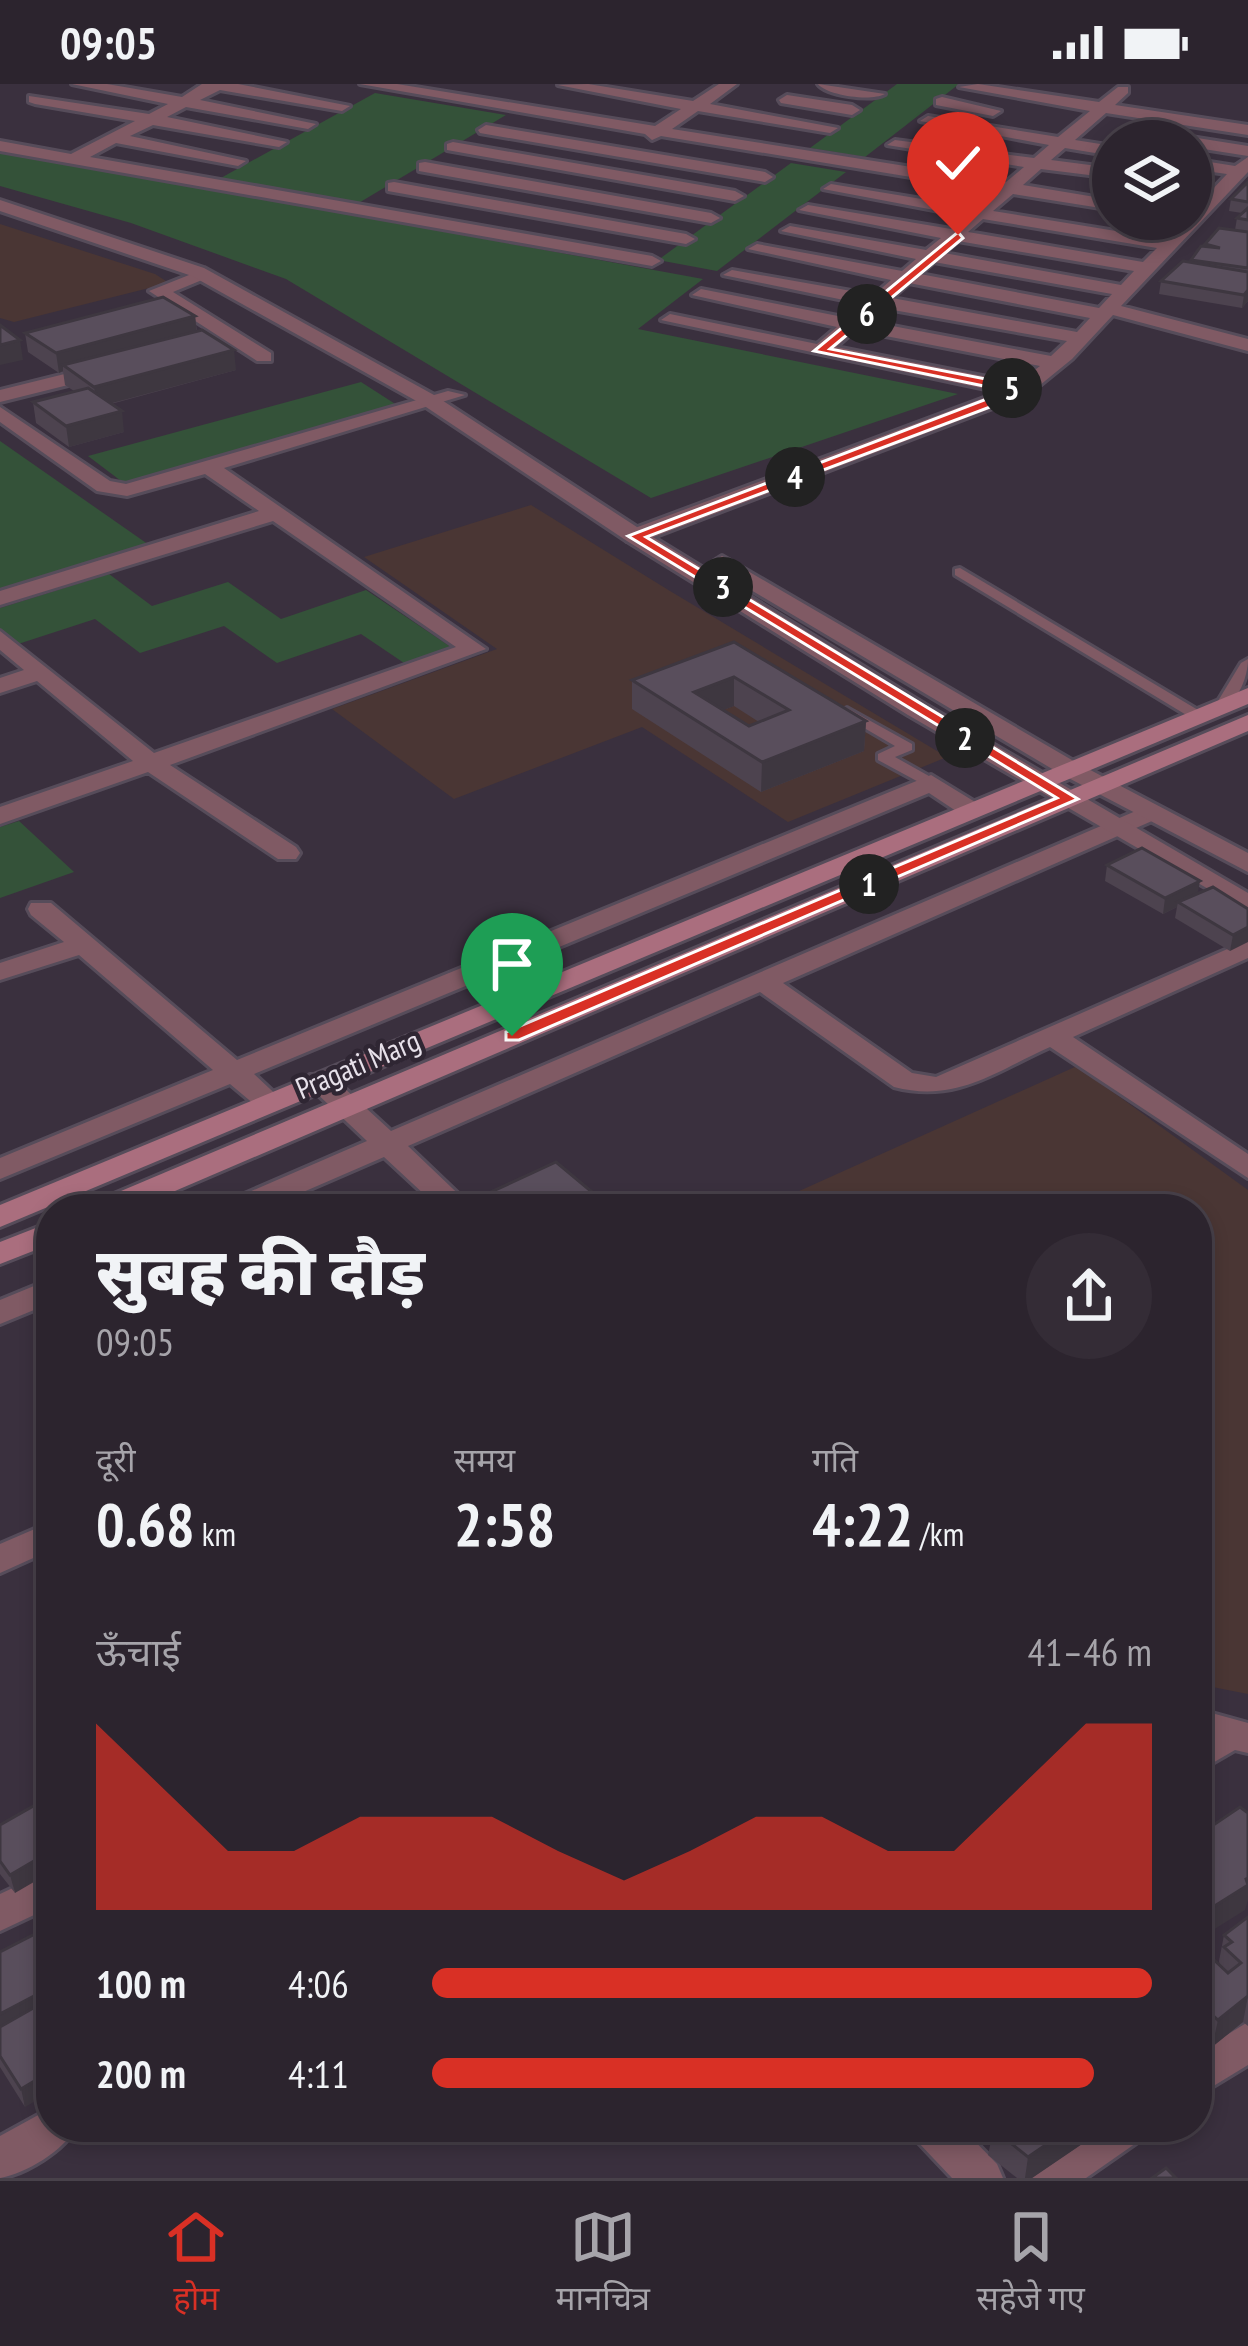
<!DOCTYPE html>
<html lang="hi">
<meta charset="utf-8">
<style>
body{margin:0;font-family:"PT Sans Narrow","Noto Sans Devanagari",sans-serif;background:#342c36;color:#f1f3f6;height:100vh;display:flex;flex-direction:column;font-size:45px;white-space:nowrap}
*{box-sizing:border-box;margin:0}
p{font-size:39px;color:#a6a4aa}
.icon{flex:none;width:66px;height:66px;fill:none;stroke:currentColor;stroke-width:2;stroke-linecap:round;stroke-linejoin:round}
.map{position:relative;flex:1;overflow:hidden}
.side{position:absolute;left:36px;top:1110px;width:1176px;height:948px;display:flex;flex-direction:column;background:#2c242e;border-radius:48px;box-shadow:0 6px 18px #0003,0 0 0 3px #48414a}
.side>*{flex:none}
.tools{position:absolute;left:1092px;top:36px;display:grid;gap:24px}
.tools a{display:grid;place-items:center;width:120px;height:120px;border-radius:50%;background:#2c242e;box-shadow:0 6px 18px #0003,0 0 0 3px #48414a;font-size:60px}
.pin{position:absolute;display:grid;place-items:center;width:102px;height:102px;color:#fff;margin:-123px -51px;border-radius:50% 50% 50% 0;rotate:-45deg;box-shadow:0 0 12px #0007}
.pin .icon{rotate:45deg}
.km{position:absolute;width:60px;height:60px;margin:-30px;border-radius:50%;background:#222;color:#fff;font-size:33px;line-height:60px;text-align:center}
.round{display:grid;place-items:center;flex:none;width:126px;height:126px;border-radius:63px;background:#342c36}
.head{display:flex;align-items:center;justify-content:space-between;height:204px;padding:0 60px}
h1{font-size:66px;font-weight:800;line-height:90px}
.metrics{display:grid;grid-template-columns:repeat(3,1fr);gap:18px;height:204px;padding:12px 60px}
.metrics div{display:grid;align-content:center}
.metrics b{font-size:60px;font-weight:800}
.metrics small{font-size:33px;font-weight:400}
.metrics p{font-size:33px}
.chart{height:336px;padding:24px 60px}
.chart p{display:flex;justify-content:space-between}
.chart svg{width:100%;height:216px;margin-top:12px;fill:#d93025;opacity:.7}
ul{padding:0 60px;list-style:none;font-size:39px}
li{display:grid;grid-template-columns:192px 144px 1fr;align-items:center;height:90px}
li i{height:30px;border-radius:15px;background:#d93025}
.status{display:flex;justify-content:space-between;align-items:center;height:84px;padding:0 60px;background:#2c242e;direction:ltr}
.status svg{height:33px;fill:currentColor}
.tab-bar{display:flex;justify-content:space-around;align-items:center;height:168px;border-top:3px solid #48414a;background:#2c242e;font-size:33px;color:#a6a4aa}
.tab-bar a{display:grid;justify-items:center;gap:6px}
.tab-bar .on{color:#d93025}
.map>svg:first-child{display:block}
</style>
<div class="status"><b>09:05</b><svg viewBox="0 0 49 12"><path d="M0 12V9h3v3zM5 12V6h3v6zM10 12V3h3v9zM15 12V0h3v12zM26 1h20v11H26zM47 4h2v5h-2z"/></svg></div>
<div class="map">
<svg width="1248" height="2094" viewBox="0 0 1248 2094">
<rect width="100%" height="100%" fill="#3a303e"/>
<!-- education -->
<g fill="#4a3634">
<polygon points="0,140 155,190 169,199 14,238 0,234"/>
<polygon points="531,421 670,507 947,673 788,738 642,643 454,715 332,625 497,565 364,473"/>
<polygon points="1077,982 1248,1106 1248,1610 1197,1600 1197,1125 759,1125"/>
</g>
<!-- green -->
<g fill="#345239">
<polygon points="897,0 959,0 865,73 810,64"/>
<polygon points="375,9 506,31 357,120 219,95"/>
<polygon points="0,66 703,195 638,245 958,310 651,414 286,195 131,139 0,102"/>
<polygon points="791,79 846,88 717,187 658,176"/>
<polygon points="361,298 400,323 125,400 88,372"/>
<polygon points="0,357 152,463 0,510"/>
<polygon points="109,490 152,522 228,498 281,535 366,506 457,567 410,583 361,550 277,579 224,542 140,569 95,535 12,562 0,553 0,524"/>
<polygon points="19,737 74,788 0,814 0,743"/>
</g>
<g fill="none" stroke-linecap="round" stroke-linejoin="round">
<!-- service casing -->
<g stroke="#564c5a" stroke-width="6">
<g id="service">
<polygon points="960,484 1203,629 1205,632 1198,636 1193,635 955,491 955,485"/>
<path d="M1248 575C1248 593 1238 617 1222 626L1217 625 1215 622 1241 579Z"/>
<polygon points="847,624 912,660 912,666 895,673 936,696 936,702 926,702 878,676 878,670 895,662 842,631 840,628"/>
</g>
</g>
<!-- minor casing -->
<g stroke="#564c5a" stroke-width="6">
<g id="minor">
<polygon points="72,0 107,0 182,13 202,0 238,0 350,22 342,27 220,6 200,16 316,40 308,45 186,23 167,33 287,58 279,63 153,41 130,52 246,77 238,82 116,59 90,73 652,172 661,177 652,182 0,67 0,57 71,70 135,37 35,20 29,18 29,12 149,30 168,20"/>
<path d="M360 0H397L655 42 681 25 558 1 588 0 693 17 719 0H737L710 20 838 44 830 49 698 27 672 45 1006 98 1024 83 887 61 895 56 1034 74 1049 61 920 37 928 32 1058 53 1090 27 959 3 978 0 1099 18 1118 3H1128V9L1115 21 1248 41V51L1106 29 1075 56 1113 62V72L1065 64 1051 76 1113 84V94L1041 85 1023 101 1113 116V126L1013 110 993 127 1165 155 1184 135H1191V128L1227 90 1191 85V75L1235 82 1248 73V88L1121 222 1248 255V267L1113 231 1072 275 1029 310 643 457H627V447L1000 308 661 236 670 230 817 260 837 243 692 211 701 205 848 234 863 220 723 191 732 186 874 211 891 196 748 165 757 160 902 187 916 175 781 147 790 142 926 166 941 154 799 126 808 121 951 145 966 132 823 105 831 100 976 124 996 107 661 52 652 56 645 50ZM983 135 1157 164 1143 178 968 148ZM958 157 1134 187 1121 201 944 169ZM934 178 1112 210 1099 224 920 190ZM909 199 1090 234 1077 248 892 214ZM882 224 1067 257 1051 272 866 237ZM855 246 1040 282 1018 299 836 263Z"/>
<path d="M818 0 885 10C870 18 826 11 818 0Z"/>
<polygon points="787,11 852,21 860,26 852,31 781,19 779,16"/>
<polygon points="942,13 1001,27 993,32 936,21 936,15"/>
<polygon points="486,41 765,88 773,93 765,98 480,49 478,46"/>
<polygon points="1191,53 1248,62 1248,72 1191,63 1191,57 1184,57"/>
<polygon points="453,58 735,107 744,112 735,117 447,66 447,60"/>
<polygon points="425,78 711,129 720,134 711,139 419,87 419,79"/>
<polygon points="394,98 686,150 695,155 686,160 388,107 388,99"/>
<polygon points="199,187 214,191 173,208 271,269 271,277 257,277 149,207"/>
<polygon points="105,280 115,286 112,290 0,318 0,306"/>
<polygon points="448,307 465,311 224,384 486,565 170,681 296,763 300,769 296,775 278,775 148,688 0,740 0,723 133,677 37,597 0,609 0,594 24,586 0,566 0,547 154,669 456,563 273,437 0,521 0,507 259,427 205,390 127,412 97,407 0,338 0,323 110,397 126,400"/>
<polygon points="931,691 980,721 984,726 980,731 962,731 929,709 254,990 285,1019 280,1025 260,1025 230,1000 0,1095 0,1074 213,986 79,871 0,896 0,879 64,858 31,831 28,825 31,819 51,819 237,976"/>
<path d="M1152 720 1165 728 1161 733 783 899 912 989 936 993 1248 856V874L1073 953 1248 1070V1094L1050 963C994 988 956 1019 894 1003L760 908 408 1062 474 1125H440L384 1073 264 1125H221L226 1118 367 1057 310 1003 305 997 310 991H330L391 1047Z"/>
<polygon points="51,1195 51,1219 0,1240 0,1216"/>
<polygon points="51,1438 51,1466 0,1489 0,1460"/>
<polygon points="1197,1625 1248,1639 1248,1669 1235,1666 1197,1688"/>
<polygon points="51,1786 51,1823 0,1847 0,1810"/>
<polygon points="1248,1938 1248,1981 1197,2012 1197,1969"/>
<path d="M51 2024V2043H76C65 2066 25 2090 0 2094V2052Z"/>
<polygon points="910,2043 961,2043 997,2080 1003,2094 952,2094 917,2057"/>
<polygon points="1088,2043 1146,2043 1139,2057 1086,2094 1027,2094 1033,2080"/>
</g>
</g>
<!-- tertiary casing -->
<g stroke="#564c5a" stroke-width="6">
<g id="tertiary">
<polygon points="0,116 204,184 434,311 643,447 926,621 1248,809 1248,828 908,631 627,457 420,319 192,192 0,127"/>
<polygon points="722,472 1077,679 1248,769 1248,788 1059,689 714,484 711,479"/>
</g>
</g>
<!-- secondary casing -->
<g stroke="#564c5a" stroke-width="6">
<g id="secondary">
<polygon points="1248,604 1248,620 0,1143 0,1121"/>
<polygon points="1248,631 1248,647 133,1125 90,1125 95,1118"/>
<polygon points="51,1138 51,1160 0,1180 0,1158"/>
</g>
</g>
<!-- service -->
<use href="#service" fill="#805a64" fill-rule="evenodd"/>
<!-- minor -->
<use href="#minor" fill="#805a64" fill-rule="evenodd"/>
<!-- tertiary -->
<use href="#tertiary" fill="#805a64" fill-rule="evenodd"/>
<!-- secondary -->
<use href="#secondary" fill="#aa6e7e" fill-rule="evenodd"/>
</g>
<!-- wall -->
<g fill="#4d434f" fill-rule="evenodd">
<polygon points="1248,98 1248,217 1242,224 1159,210 1161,197 1191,179 1205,160 1235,146 1237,134 1242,129 1229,127 1231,115"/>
<polygon points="195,232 197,247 236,286 111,320 124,348 69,363 36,339 33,318 74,307 65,301 63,287 59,289 28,268 25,249"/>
<path d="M734 558 866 637 864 667 761 708 632 625V596ZM734 622 759 638 749 642 723 626Z"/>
<polygon points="1107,781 1248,825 1230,867 1175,834 1177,823 1163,830 1105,797"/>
<polygon points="491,1108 610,1125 491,1125"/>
<polygon points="0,1741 15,1809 0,1790"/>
<polygon points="1248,1833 1248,1942 1243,1938 1212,1963 1209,1960 1205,1977 1197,1982 1197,1887 1220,1882 1219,1877 1224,1851"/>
<polygon points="51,1842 51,1871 46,1865 43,1847"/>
<polygon points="0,1868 25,2023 0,1983"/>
<polygon points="994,2043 1107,2043 1032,2094 1017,2094 988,2071"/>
</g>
<!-- shaded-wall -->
<g fill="#3e3740">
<polygon points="1248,206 1248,217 1242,224 1244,211"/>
<polygon points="195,232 197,251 63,281 63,287 59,289 56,269"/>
<polygon points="20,256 23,276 0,281 0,261"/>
<polygon points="234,266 236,286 97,323 94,303"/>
<polygon points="122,327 124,348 69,363 66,342"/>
<polygon points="734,593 734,622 694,637 694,608"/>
<polygon points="866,637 864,667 761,708 762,678"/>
<polygon points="1200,797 1197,813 1178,818 1177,823 1163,830 1165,814"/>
<polygon points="1248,843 1248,858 1230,867 1233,851"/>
<polygon points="51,1767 51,1788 15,1809 10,1791"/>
<polygon points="1248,1794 1248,1816 1245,1826 1197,1856 1197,1833"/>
<polygon points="51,1903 51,1923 0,1950 0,1930"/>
<polygon points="1248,1912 1243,1938 1212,1963 1218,1936"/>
<polygon points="1211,1950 1205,1977 1197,1982 1197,1959"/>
<polygon points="51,1987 51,2008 25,2023 21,2005"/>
<polygon points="1072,2043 1107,2043 1032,2094 1025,2094 1028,2073"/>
</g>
<!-- building -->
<g fill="#594e5c" stroke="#3e3740" stroke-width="3" fill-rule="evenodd">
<polygon points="1248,98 1248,118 1231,115"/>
<polygon points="1248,124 1248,136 1237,134"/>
<polygon points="1219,144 1248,148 1248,184 1191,176 1201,162 1220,164 1205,160"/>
<polygon points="1183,177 1248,188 1248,206 1244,211 1161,197"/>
<polygon points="163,213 195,232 56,269 25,249"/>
<polygon points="0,241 20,256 0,261"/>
<polygon points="202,246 234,266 94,303 63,281"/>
<polygon points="88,304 122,327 66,342 33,318"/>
<path d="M734 558 866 637 762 678 632 596ZM734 593 789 626 749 642 694 608Z"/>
<polygon points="1142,764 1200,797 1165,814 1107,781"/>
<polygon points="1213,803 1248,825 1248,843 1233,851 1178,818"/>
<polygon points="556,1078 610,1123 606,1125 510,1125 491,1108"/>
<polygon points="44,1716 51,1724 51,1767 10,1791 0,1777 0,1741"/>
<polygon points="1240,1723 1248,1729 1248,1794 1246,1795 1248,1801 1197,1833 1197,1768 1200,1766 1197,1763 1197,1752"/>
<polygon points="1248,1833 1248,1912 1218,1936 1197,1917 1197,1887 1213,1875 1228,1889 1241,1879 1224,1863 1232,1858 1224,1851"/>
<polygon points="51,1842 51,1858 43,1847"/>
<polygon points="35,1850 51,1876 51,1903 0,1930 0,1868"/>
<polygon points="51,1914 51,1987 21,2005 0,1972 0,1943"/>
<polygon points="1197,1935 1211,1950 1197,1959"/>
<polygon points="994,2043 1072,2043 1028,2073 992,2044"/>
<polygon points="1166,2084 1176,2094 1152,2094"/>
</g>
<!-- route -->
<polygon fill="#d93025" stroke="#fff" stroke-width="3" points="958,148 963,154 830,265 1022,302 1027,309 646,453 1078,715 519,956 506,956 506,948 1057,714 628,452 1008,307 814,267"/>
<g text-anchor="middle" stroke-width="9" stroke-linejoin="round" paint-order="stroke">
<!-- street labels -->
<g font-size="30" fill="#e7e1ea" stroke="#2f2633">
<text transform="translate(358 981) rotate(-23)" y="10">Pragati Marg</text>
</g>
</g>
</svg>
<div class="tools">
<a><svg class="icon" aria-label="layers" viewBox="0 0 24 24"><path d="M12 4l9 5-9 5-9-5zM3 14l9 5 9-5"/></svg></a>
</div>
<div class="pin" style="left:512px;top:952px;background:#1e9e55"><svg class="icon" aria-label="arrive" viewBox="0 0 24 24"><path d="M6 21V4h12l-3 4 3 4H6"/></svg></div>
<div class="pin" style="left:958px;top:151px;background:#d93025"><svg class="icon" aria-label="check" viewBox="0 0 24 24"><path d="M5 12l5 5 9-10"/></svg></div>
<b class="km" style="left:869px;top:800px">1</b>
<b class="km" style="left:965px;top:654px">2</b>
<b class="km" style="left:723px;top:503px">3</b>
<b class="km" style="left:795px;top:393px">4</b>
<b class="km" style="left:1012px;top:304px">5</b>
<b class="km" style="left:867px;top:230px">6</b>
<section class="side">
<div class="head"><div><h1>सुबह की दौड़</h1><p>09:05</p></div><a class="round"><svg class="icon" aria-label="share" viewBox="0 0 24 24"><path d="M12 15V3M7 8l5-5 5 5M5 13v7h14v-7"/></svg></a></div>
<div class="metrics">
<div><p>दूरी</p><b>0.68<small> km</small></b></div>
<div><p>समय</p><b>2:58</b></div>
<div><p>गति</p><b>4:22<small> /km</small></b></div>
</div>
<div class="chart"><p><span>ऊँचाई</span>41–46 m</p>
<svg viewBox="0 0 160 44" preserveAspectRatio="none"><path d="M0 44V6L10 19L20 32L30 32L40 25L50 25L60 25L70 32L80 38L90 32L100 25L110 25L120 32L130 32L140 19L150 6L160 6V44z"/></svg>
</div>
<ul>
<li><b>100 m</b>4:06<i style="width:100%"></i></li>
<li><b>200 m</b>4:11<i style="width:92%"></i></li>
</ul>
</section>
</div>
<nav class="tab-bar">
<a class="on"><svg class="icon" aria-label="home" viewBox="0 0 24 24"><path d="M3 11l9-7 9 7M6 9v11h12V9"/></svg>होम</a>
<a><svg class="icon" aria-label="map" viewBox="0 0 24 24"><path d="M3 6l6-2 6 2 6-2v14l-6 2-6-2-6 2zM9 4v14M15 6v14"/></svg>मानचित्र</a>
<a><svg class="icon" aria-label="saved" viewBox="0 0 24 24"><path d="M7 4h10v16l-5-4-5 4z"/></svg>सहेजे गए</a>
</nav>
